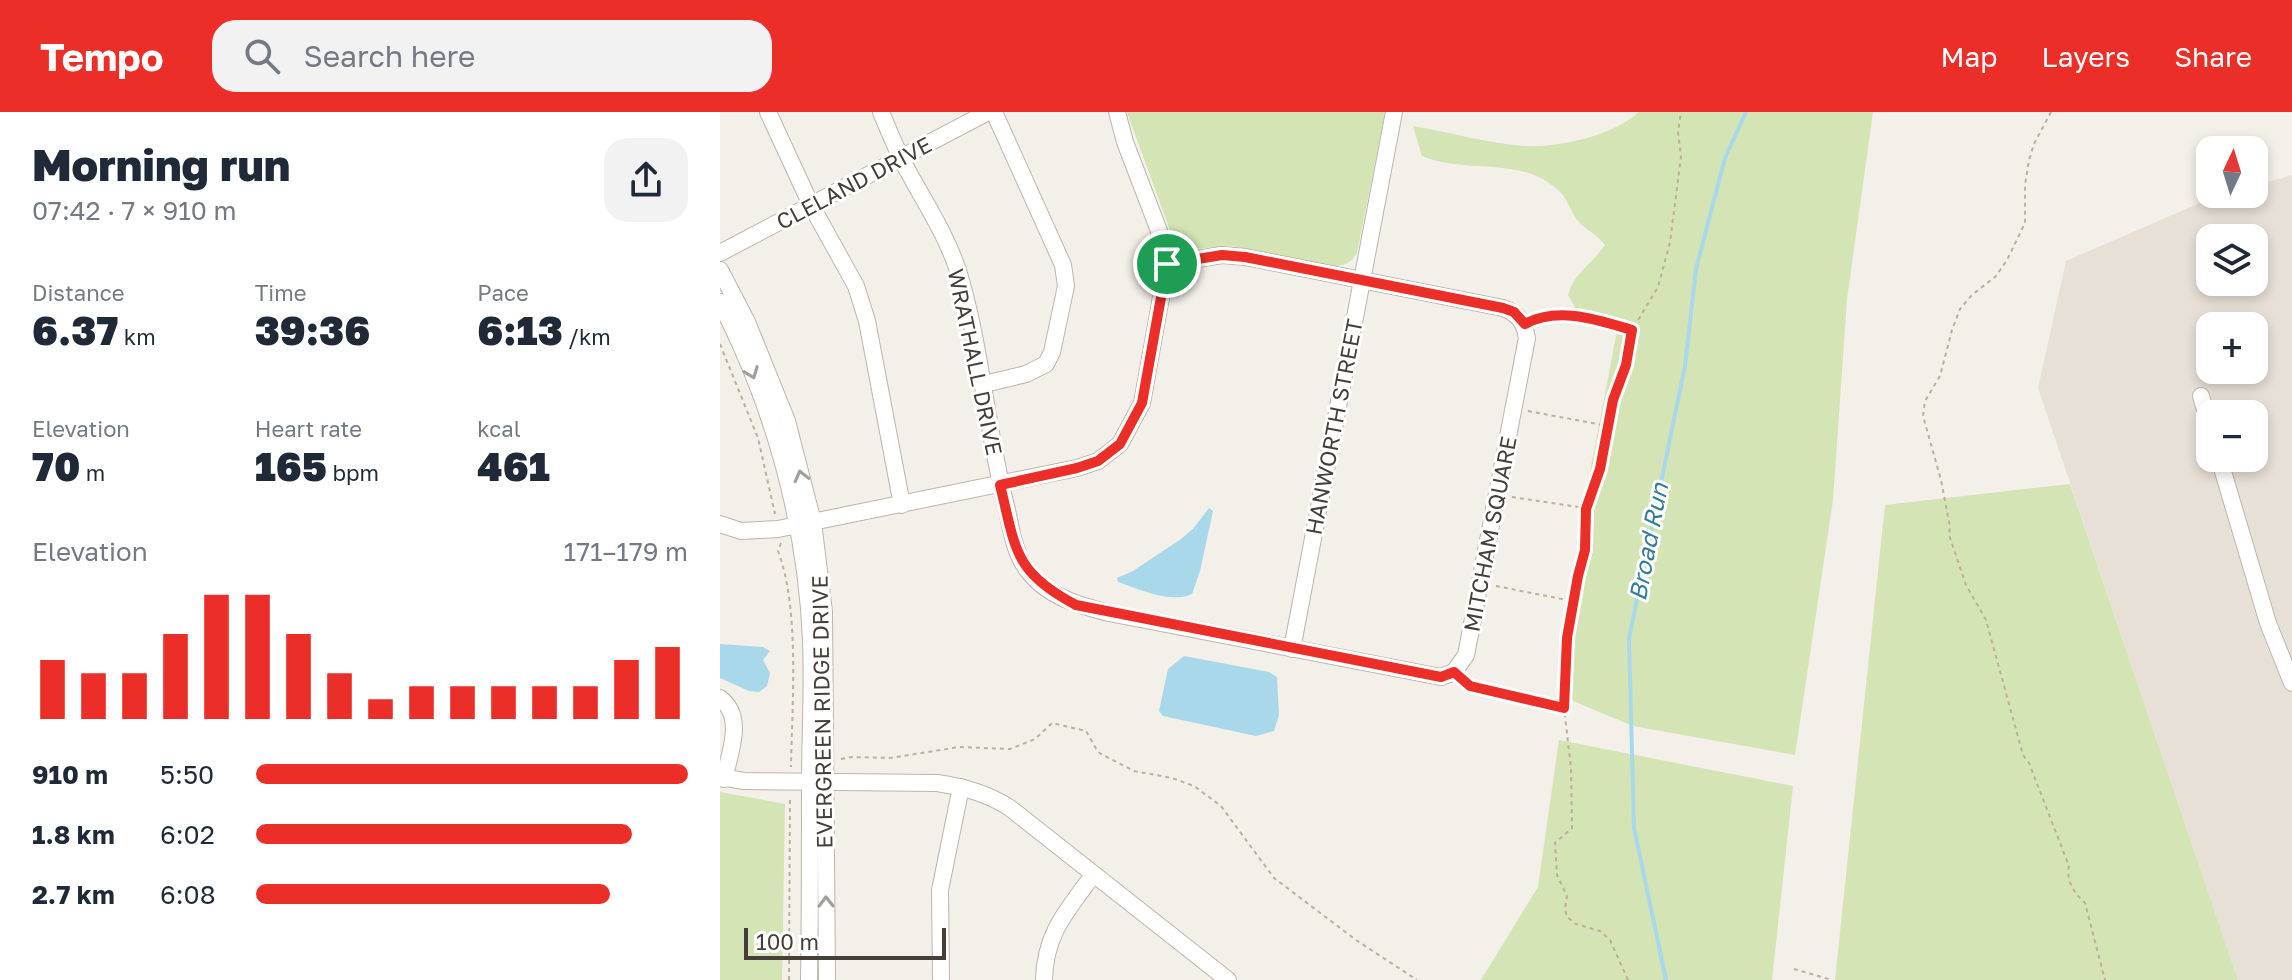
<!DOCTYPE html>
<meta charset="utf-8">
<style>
body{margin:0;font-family:"Golos Text",sans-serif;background:#f2f2f3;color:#1f2937;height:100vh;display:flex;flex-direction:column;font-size:30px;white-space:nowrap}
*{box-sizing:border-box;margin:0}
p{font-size:26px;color:#747a83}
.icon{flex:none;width:44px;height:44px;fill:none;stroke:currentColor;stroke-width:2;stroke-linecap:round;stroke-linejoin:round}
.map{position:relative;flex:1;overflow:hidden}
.panel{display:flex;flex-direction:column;background:#fff;width:720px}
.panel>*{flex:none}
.needle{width:52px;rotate:4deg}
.fabs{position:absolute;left:1476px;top:24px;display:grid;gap:16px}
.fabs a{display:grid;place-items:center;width:72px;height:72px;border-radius:16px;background:#fff;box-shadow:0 4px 12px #0003;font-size:40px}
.scale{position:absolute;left:24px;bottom:20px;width:202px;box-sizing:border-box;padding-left:8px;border:4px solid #463f38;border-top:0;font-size:22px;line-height:28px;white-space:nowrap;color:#463f38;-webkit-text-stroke:6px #fff;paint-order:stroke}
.pin{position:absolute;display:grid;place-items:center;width:68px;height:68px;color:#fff;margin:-34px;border:4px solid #fff;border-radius:50%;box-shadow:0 2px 8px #0007}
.round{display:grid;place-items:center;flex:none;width:84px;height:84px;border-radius:24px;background:#f2f2f3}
.summary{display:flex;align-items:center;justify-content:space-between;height:136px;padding:0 32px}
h1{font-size:44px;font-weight:800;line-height:60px}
.metrics{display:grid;grid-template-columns:repeat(3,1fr);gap:12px;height:136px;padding:8px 32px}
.metrics div{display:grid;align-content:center}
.metrics b{font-size:40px;font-weight:800}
.metrics small{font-size:22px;font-weight:400}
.metrics p{font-size:22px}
.chart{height:224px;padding:16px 32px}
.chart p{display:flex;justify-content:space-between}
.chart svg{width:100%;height:144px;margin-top:8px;stroke:#eb2e28;stroke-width:6}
ul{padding:0 32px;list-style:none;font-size:26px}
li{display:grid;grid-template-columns:128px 96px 1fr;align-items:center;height:60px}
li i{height:20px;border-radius:10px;background:#eb2e28}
header{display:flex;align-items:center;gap:48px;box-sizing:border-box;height:112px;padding:0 40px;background:#eb2e28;color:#fff}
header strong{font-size:38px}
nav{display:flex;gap:44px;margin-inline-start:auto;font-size:28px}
.search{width:560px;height:72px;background:#f2f2f3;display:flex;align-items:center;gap:20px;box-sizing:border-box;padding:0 28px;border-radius:24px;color:#747a83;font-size:30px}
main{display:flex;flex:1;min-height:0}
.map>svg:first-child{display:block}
</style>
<header>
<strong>Tempo</strong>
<div class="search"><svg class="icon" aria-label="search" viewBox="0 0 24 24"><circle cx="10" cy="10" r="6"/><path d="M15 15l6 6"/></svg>Search here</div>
<nav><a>Map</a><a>Layers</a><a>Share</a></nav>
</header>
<main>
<section class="panel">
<div class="summary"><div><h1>Morning run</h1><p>07:42 · 7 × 910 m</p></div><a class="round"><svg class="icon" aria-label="share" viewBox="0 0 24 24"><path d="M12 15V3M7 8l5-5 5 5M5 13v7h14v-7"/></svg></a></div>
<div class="metrics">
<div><p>Distance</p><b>6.37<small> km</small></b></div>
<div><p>Time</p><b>39:36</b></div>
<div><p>Pace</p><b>6:13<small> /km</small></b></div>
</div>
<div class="metrics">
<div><p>Elevation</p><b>70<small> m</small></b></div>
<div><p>Heart rate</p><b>165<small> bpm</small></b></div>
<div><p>kcal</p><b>461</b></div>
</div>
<div class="chart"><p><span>Elevation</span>171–179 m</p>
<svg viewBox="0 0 160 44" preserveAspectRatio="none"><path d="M5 44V26M15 44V30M25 44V30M35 44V18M45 44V6M55 44V6M65 44V18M75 44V30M85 44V38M95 44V34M105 44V34M115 44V34M125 44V34M135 44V34M145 44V26M155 44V22"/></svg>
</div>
<ul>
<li><b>910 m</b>5:50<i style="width:100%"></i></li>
<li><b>1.8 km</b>6:02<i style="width:87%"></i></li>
<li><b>2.7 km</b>6:08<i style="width:82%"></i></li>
</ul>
</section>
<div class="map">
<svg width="1572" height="868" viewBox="0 0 1572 868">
<rect width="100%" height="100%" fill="#f3efe9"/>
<!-- residential -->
<path fill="#e7e0d7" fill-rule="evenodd" d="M1572 63V868H1518L1318 276 1346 149 1480 91 1508 82H1534V74ZM1490 126H1534V170H1490ZM1490 214H1534V258H1490ZM1490 302H1534V346H1490Z"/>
<!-- green -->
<g fill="#d4e4b4">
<path d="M407 0H665L637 141C630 152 624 154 611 154L513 134 473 137 460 134 451 121Z"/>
<path d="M919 0H1153L1127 187 1113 388 1075 643 913 614 846 586 851 523 869 416V365L898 214 890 207 857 199 848 183C854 161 872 152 885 133 877 122 866 118 858 109 851 101 849 90 842 82 805 42 746 63 702 44L693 14C729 20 767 31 803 34 838 36 893 24 919 0Z"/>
<polygon points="1350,372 1518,868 1115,868 1165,393"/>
<polygon points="839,628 1073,674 1052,868 761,868 818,775"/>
<polygon points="0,680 65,692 62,868 0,868"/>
</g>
<!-- water -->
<g fill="#a9d8eb">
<path d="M489 396 493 399 480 459 472 482C451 492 419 477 398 470L397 466 413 459 461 427 473 417Z"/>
<polygon points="0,532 43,535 50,539 43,548 50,561 47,574 39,580 29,579 0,566"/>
<polygon points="464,544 549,560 557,565 559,603 554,619 536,624 443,604 439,599 448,557"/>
</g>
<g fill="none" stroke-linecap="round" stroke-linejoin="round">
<!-- stream -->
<polyline stroke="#a9d8eb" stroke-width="4" points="946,868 914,716 909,526 965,254 976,157 1005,46 1026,0"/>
<!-- minor casing -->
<g stroke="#beb5ac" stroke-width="18">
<g id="minor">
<polyline points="48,0 91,93 136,174 147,209 182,393"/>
<path d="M161 0C168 17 175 34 183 50 203 88 228 124 240 165 262 241 267 321 287 398 291 417 294 439 306 456 325 484 358 493 389 501L721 565 734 560 746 543 807 226C804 210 799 202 783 196L525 145 502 143 447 152"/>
<polyline points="0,141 268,0"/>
<polyline points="0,158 27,210 67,309 93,410 104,500 107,868"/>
<path d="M0 190C54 294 86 411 91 528 93 576 90 625 90 673 90 738 90 803 89 868"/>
<polyline points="264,272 306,262 326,252 332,240 346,174 343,153 274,0"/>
<polyline points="1481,284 1490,315"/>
<polyline points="1499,346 1548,511 1572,571"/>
<polyline points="0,412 21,419 58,417 357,356 378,349 400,332 422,291 447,152 439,119 405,30 397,0"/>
<polyline points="572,537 674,0"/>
<path d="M0 586C25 605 10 640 4 667"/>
<path d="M0 665 24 669 217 671C243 675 267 681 290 696L508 868"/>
<polyline points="221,868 220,778 241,675"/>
<path d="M324 868C325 821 347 799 373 763"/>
</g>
</g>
<!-- path -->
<g stroke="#bfaf9e" stroke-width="2" stroke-dasharray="4 4" stroke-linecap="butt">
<path d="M1331 0 1314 32 1309 48 1305 73V111L1287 148 1276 164 1252 183 1240 197 1232 218 1220 264 1205 289 1203 304 1221 368 1230 415 1229 423 1246 473 1266 508 1303 643 1309 651 1349 754C1346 769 1354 781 1365 791L1385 868"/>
<polyline points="815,207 861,204 911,218"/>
<polyline points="0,232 38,326 55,402"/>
<polyline points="808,299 888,314"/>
<polyline points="792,385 865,396"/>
<path d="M61 431 58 439C80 497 72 592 71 655"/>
<polyline points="776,474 852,489"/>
<polyline points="746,572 844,596"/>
<polyline points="121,647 132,645 170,646 239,635 290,637 315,627 332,611 366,619 378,640 383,643 414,659 452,666 474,674 501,694 554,766 636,828 697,868"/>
<polyline points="1074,857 1112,868"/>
<polyline points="69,868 70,685"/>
<polyline points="908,868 890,828 880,819 856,812 847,805 845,797 847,784 837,763 835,731 852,716 851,656 844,596 847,526 858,464 865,438 866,397 880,357 893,288 906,253 912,218 938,175 950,130 961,45 958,20 961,0"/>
</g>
<!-- minor -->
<use href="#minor" stroke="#fff" stroke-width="16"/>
</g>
<!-- one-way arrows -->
<defs><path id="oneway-chevron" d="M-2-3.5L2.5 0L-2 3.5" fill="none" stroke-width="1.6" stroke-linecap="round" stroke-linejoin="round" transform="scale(2)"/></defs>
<g stroke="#a29f9c">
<use href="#oneway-chevron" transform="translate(32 261) rotate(69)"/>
<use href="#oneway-chevron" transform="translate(81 364) rotate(-104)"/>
<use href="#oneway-chevron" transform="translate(106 790) rotate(-91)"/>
</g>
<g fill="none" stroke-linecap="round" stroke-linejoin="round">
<!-- route casing -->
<g stroke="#fff" stroke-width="16">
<path id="route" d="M502 143 525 145 783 196 794 200 805 212C838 194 878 208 912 218L906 253 893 288 880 357 866 397 865 438 858 464 847 526 844 596 750 574 734 560 721 565 356 493C293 460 296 437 280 373L357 356 378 349 400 332 422 291 447 152Z"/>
</g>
<!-- route -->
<use href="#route" stroke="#eb2e28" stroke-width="10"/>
</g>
<g text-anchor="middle" stroke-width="6" stroke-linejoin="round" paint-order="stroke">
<!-- street labels -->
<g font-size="22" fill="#463f38" stroke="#fff">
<text transform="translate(134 71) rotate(-28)" y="8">CLELAND DRIVE</text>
<text transform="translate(255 250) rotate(78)" y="8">WRATHALL DRIVE</text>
<text transform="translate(614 315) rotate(-79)" y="8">HANWORTH STREET</text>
<text transform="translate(770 422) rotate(-79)" y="8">MITCHAM SQUARE</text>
<text transform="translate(102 600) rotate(-91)" y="8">EVERGREEN RIDGE DRIVE</text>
</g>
<!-- water labels -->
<g font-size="24" font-style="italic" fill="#347c9c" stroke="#fff">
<text transform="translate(929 430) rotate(-79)" y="8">Broad Run</text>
</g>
</g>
</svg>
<div class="fabs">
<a><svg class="needle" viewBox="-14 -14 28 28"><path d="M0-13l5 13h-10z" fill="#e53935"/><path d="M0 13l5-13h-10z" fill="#747a83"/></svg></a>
<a><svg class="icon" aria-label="layers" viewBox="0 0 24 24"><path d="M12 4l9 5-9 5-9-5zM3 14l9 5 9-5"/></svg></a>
<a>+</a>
<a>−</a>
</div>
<div class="scale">100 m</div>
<div class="pin" style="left:447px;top:152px;background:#1e9e55"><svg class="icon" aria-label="arrive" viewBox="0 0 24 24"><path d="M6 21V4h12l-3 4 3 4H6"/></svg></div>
</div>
</main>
